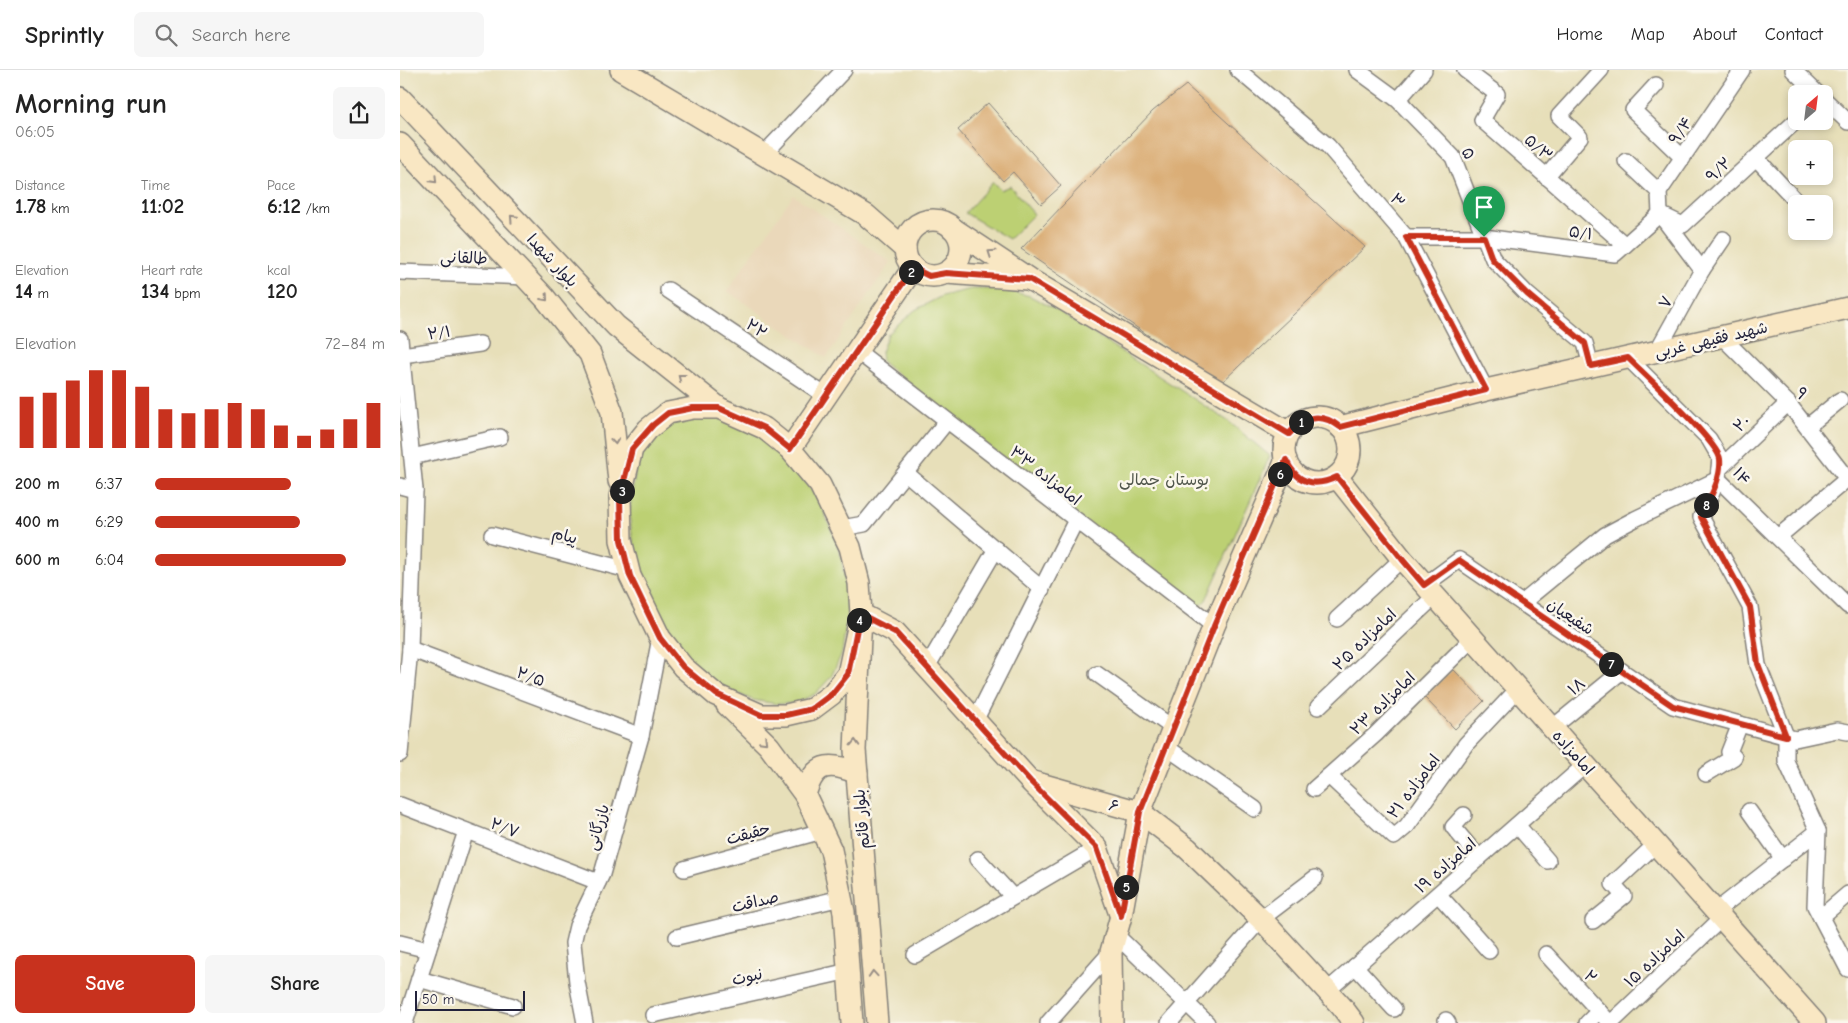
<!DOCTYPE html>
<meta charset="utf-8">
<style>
body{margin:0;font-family:"Comic Neue","Playpen Sans Arabic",sans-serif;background:#f6f6f6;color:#222;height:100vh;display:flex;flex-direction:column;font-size:19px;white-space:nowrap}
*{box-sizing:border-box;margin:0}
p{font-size:16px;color:#767676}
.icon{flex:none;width:28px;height:28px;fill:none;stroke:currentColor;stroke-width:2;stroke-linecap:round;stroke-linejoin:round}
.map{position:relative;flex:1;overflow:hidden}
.panel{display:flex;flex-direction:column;background:#fff;width:400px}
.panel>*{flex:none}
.needle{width:32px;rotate:28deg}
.tools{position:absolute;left:1388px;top:15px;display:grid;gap:10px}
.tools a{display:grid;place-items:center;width:45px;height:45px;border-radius:8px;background:#fff;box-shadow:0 2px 8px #0003;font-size:25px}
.scale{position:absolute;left:15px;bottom:12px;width:110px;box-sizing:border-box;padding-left:5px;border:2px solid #22223b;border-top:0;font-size:14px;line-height:18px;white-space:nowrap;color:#22223b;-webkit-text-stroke:4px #fbf7ec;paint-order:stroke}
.pin{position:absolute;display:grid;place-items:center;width:42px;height:42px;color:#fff;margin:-51px -21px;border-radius:50% 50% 50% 0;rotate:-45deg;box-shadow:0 0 5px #0007}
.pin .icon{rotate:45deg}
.km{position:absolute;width:25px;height:25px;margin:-12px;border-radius:50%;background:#222;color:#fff;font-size:14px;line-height:25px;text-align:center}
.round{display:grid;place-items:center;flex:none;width:52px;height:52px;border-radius:8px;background:#f6f6f6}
.headline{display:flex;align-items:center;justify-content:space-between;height:85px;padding:0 15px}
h1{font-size:28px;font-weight:800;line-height:38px}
.stats{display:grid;grid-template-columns:repeat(3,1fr);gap:8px;height:85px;padding:5px 15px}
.stats div{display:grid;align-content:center}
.stats b{font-size:21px;font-weight:800}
.stats small{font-size:14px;font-weight:400}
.stats p{font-size:14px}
.chart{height:140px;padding:10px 15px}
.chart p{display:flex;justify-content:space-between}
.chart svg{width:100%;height:90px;margin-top:5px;stroke:#c8321e;stroke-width:6}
.primary-button{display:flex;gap:10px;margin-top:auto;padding:10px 15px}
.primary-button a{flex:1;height:58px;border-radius:8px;background:#c8321e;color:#fff;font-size:20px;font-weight:800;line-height:58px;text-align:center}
.primary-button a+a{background:#f6f6f6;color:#222}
ul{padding:0 15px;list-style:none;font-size:16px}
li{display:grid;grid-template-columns:80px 60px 1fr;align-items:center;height:38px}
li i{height:12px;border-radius:6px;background:#c8321e}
header{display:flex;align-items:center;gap:30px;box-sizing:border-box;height:70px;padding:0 25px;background:#fff;border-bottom:1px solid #e0e0e0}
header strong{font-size:24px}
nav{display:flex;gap:28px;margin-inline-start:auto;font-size:18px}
.search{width:350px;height:45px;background:#f6f6f6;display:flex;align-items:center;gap:12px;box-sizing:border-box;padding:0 18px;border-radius:8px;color:#767676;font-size:19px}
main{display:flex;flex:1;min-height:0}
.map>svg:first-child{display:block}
</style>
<header>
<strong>Sprintly</strong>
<div class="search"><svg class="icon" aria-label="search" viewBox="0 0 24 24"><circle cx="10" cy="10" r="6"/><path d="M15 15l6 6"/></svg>Search here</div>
<nav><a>Home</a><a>Map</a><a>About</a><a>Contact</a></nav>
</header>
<main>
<section class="panel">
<div class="headline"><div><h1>Morning run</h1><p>06:05</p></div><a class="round"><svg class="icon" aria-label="share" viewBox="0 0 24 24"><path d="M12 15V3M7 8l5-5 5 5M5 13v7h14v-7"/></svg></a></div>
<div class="stats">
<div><p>Distance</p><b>1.78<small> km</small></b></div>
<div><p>Time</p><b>11:02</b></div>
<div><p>Pace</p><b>6:12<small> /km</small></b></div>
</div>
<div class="stats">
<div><p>Elevation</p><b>14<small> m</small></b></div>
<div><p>Heart rate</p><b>134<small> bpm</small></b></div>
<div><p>kcal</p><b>120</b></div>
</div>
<div class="chart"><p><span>Elevation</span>72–84 m</p>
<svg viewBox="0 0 160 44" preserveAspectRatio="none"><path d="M5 44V19M15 44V17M25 44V11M35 44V6M45 44V6M55 44V14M65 44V25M75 44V27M85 44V25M95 44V22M105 44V25M115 44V33M125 44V38M135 44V35M145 44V30M155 44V22"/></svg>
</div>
<ul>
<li><b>200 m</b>6:37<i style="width:59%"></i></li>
<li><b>400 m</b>6:29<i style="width:63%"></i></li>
<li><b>600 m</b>6:04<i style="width:83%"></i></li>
</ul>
<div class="primary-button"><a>Save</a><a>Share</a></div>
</section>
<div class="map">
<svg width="1448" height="953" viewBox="0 0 1448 953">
<rect width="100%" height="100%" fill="#fbf7ec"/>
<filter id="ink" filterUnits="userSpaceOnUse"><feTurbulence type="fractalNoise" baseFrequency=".02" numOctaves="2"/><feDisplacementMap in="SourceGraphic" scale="10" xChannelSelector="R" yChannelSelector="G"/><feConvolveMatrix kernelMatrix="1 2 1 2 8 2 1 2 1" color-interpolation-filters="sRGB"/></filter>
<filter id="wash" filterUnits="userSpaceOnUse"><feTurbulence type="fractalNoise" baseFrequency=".0096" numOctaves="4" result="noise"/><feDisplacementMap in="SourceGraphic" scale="20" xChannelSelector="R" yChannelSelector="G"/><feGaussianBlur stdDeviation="1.12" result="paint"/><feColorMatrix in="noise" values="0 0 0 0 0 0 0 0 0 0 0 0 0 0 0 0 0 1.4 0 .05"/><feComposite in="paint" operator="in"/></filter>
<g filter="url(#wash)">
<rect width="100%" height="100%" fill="#e7dfb9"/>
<!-- built -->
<polygon fill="#ead8ba" points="393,125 491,192 426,288 327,221"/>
<!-- green -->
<g fill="#bcd073" stroke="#6f7957">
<polygon points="593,112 600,120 610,116 634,144 609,169 565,143"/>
<polygon points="571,219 601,219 630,226 657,240 828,351 870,386 806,530 796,540 482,292 481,282 488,264 515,240 542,226"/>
<polygon points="294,346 322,347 350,359 373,377 398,402 420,432 440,481 449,533 442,583 431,607 415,624 395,633 377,634 353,630 331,621 308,607 287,587 256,542 236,487 229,445 235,403 242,380 268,354"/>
</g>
<g id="blocks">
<!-- building -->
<g fill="#daad76">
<polygon points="786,15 965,177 820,314 621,179 753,41"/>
<polygon points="588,33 661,116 641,134 613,102 603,111 558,60"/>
<polygon points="1053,599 1084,631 1055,659 1024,627"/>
</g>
</g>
</g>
<g filter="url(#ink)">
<use href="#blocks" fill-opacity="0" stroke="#84807a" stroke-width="1"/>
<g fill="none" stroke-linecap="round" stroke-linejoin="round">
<!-- street casing -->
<g stroke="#84807a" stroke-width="18">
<g id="street">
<polyline points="838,0 928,76 1006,167 1086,320"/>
<polyline points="957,0 998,30 1053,87 1093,189 1127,224 1185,273 1191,296"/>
<polyline points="1065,0 1097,24 1082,50 1225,175"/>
<polyline points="1393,0 1418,24"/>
<polyline points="1256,15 1233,40 1283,88"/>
<polyline points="1424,29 1448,52"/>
<polyline points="998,30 1024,0"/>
<polyline points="363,85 444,0"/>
<polyline points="1356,88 1399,134"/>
<polyline points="1226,91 1259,122"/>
<polyline points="1146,107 1180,67 1159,46 1201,0"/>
<polyline points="1260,144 1283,155 1396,51"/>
<polyline points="1260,144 1259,122 1342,0"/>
<polyline points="1006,167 1084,167 1215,184 1260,144"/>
<polyline points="1302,200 1323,169"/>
<polyline points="0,202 126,207"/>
<polyline points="268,220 426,326"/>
<polyline points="1321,266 1388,333 1448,410"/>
<polyline points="0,269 15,420 10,579 0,684"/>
<polyline points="457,281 814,556"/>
<polyline points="1257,281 1302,200 1262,147"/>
<polyline points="2,285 80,274"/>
<polyline points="1228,288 1309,369 1320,388 1318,409 1448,536"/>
<polyline points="1407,357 1440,330"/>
<polyline points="12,387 100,367"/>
<polyline points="1319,399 1388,333"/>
<polyline points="506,403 642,519"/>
<polyline points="1318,409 1301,447 1350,537 1358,595 1386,666 1386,691 1418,761 1415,836 1448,899"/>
<polyline points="0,416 15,420"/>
<polyline points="442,458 464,454 547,351"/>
<polyline points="92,465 228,500"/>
<polyline points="1378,467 1447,409"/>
<polyline points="1025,515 1059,490 1273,636 1395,669 1437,660 1448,662"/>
<polyline points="1122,533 1205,465 1235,449 1318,409"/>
<polyline points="937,549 1002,489"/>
<polyline points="10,579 241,666"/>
<polyline points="527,597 596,479"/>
<polyline points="697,604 773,658"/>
<polyline points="918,637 1035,526"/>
<polyline points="575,651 676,450"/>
<polyline points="1152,658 1222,601"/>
<polyline points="766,677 855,739"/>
<polyline points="1306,704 1334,687 1329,682 1340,654"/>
<polyline points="929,706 994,767 1007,756 1066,674 1118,619"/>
<polyline points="914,719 976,664 1072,569"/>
<polyline points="0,735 198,812"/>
<polyline points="1349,741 1383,789"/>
<polyline points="1064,745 1053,757 1079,788"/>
<polyline points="1117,755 1148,791"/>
<polyline points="578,789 613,827"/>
<polyline points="284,799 422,761"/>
<polyline points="1038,824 1089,881"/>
<polyline points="1316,841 1418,761"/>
<polyline points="1421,847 1448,824"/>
<polyline points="1193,851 1224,826 1213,814 1256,774"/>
<polyline points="716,865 807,953"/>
<polyline points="277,867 441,828"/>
<polyline points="0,873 28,880"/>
<polyline points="1146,884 1210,953"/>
<polyline points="515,885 697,778"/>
<polyline points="955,896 994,939"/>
<polyline points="19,909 113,936"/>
<polyline points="927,921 1185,695"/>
<polyline points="253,945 449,901"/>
<polyline points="1046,950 1048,953"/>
<polyline points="5,953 66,761"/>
<polyline points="185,953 177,912 173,873 177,856 202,804 241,666 260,568"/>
<polyline points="648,953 711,882"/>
<polyline points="769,953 861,849 915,808"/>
<polyline points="1187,953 1199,941"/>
<polyline points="1211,953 1322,848"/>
</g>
</g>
<!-- secondary casing -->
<g stroke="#84807a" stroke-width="24">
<g id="secondary">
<polyline points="221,0 466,145 505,179"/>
<polyline points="0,28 216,256 319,338 364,358 390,379 420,415 450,477 459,513 461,544 448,604 432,624 412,639 386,645 361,645 316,625 283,597 260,568 230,506 221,470 220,427 232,379 248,359 268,343 293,338 319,338"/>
<polyline points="0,74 145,228 190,284 212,342 219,411"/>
<circle cx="533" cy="178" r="28"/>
<polyline points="552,158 629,209 889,363"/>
<polyline points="546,203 627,209"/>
<circle cx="917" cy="380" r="33"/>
<polyline points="940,357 1086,320 1448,238"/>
<polyline points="390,379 513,198"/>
<polyline points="937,407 1002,489 1415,953"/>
<polyline points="327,635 369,676 405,725 431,780 444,842 452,953"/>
<polyline points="632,713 697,778 720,844"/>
<path d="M405 725C414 693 428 691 457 703"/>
<polyline points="477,953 455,680 461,544 495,562 630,711 740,742 787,778 866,854 942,937 954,953"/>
<polyline points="712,953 711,882 721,846 740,742 814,556 886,390"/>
</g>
</g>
<!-- street -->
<use href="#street" stroke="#fff" stroke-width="15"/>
<!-- secondary -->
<use href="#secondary" stroke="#f9e7c3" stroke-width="21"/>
</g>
<!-- one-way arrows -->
<defs><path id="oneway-chevron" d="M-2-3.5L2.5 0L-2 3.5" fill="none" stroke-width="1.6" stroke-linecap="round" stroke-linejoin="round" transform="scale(1.25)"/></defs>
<g stroke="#988e86">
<use href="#oneway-chevron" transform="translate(34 110) rotate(46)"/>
<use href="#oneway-chevron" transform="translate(113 148) rotate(-133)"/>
<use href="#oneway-chevron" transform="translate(591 183) rotate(-146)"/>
<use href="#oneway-chevron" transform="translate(145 228) rotate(49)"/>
<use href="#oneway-chevron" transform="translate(281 307) rotate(-142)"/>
<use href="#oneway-chevron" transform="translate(215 371) rotate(84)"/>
<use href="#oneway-chevron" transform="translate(364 671) rotate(45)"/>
<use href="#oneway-chevron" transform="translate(455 673) rotate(-88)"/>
<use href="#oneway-chevron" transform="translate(473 904) rotate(-94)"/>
</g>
</g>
<g fill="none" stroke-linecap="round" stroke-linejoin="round" filter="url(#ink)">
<!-- route casing -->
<g stroke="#fff" stroke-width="10">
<path id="route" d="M1006 167H1084L1092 189 1127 224 1185 273 1191 296 1228 288C1244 304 1318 372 1320 389 1322 409 1309 429 1301 447L1350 537 1358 594 1386 666 1273 636 1059 490 1024 515 1002 489 937 407C914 418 897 413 886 390L814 556 740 742 721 846 697 778 630 711 495 562 460 544 448 604 432 624 412 639 386 645H361L316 624 283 597 260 568 230 506 221 470 220 427 232 379 253 355 268 343 293 338H319L364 358 390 379 513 198 529 206 546 203 629 209 889 364C904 346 921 342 940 357L1086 320Z"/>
</g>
<!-- route -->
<use href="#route" stroke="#c8321e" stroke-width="6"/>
</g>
<g text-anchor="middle" stroke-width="5" stroke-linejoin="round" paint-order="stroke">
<!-- street labels -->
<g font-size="16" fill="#22223b" stroke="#fbf7ec">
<text transform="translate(1280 60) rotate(-56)" y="6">۹/۴</text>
<text transform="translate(1139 77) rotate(41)" y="6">۵/۳</text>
<text transform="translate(1069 83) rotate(61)" y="6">۵</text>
<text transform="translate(1318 99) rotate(-43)" y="6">۹/۲</text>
<text transform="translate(998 130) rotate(49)" y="6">۳</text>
<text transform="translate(1181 162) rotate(8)" y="6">۵/۱</text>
<text transform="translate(64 187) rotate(2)" y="6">طالقانی</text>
<text transform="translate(153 190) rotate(47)" y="6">بلوار شهدا</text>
<text transform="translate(1265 232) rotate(-61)" y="6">۷</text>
<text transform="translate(357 258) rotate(34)" y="6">۲۲</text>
<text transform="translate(39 262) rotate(-8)" y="6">۲/۱</text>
<text transform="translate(1311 269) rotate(-13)" y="6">شهید فقیهی غربی</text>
<text transform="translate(1402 323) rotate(50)" y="6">۹</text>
<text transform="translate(1341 353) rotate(-44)" y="6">۲۰</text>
<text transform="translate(646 405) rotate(38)" y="6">امامزاده ۳۳</text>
<text transform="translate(1342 406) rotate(51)" y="6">۱۴</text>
<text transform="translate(165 465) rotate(14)" y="6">پیام</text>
<text transform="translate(1171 546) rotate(34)" y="6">شفیعیان</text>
<text transform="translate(964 569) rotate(-44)" y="6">امامزاده ۲۵</text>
<text transform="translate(131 606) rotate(21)" y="6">۲/۵</text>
<text transform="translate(1176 616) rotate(-39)" y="6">۱۸</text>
<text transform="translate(982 633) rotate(-44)" y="6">امامزاده ۲۳</text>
<text transform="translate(1174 682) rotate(48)" y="6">امامزاده</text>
<text transform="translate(1013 716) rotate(-53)" y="6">امامزاده ۲۱</text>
<text transform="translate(714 735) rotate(16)" y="6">۶</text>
<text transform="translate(461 749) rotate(-95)" y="6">بلوار قائم</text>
<text transform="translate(105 757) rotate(21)" y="6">۲/۷</text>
<text transform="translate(197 757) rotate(-74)" y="6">بازرگانی</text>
<text transform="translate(348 763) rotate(-15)" y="6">حقیقت</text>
<text transform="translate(1045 795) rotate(-41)" y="6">امامزاده ۱۹</text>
<text transform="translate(355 831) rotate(-13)" y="6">صداقت</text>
<text transform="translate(1254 888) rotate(-43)" y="6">امامزاده ۱۵</text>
<text transform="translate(347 906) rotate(-13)" y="6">نبوت</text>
<text transform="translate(1191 906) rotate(47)" y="6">۲</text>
</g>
<!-- park labels -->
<g font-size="16" fill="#50564c" stroke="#fbf7ec">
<text x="764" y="415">بوستان جمالی</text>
</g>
</g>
</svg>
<div class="tools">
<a><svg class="needle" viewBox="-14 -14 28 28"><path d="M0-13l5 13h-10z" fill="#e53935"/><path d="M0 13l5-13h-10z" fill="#767676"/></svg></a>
<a>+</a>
<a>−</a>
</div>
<div class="scale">50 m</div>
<div class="pin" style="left:1084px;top:167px;background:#1e9e55"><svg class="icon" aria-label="arrive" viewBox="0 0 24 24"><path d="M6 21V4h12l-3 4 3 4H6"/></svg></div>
<b class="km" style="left:901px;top:352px">1</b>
<b class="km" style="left:511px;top:202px">2</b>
<b class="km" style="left:222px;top:421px">3</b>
<b class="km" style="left:459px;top:550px">4</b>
<b class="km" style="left:726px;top:817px">5</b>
<b class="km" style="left:880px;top:404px">6</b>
<b class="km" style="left:1211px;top:594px">7</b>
<b class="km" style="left:1306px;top:435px">8</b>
</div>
</main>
